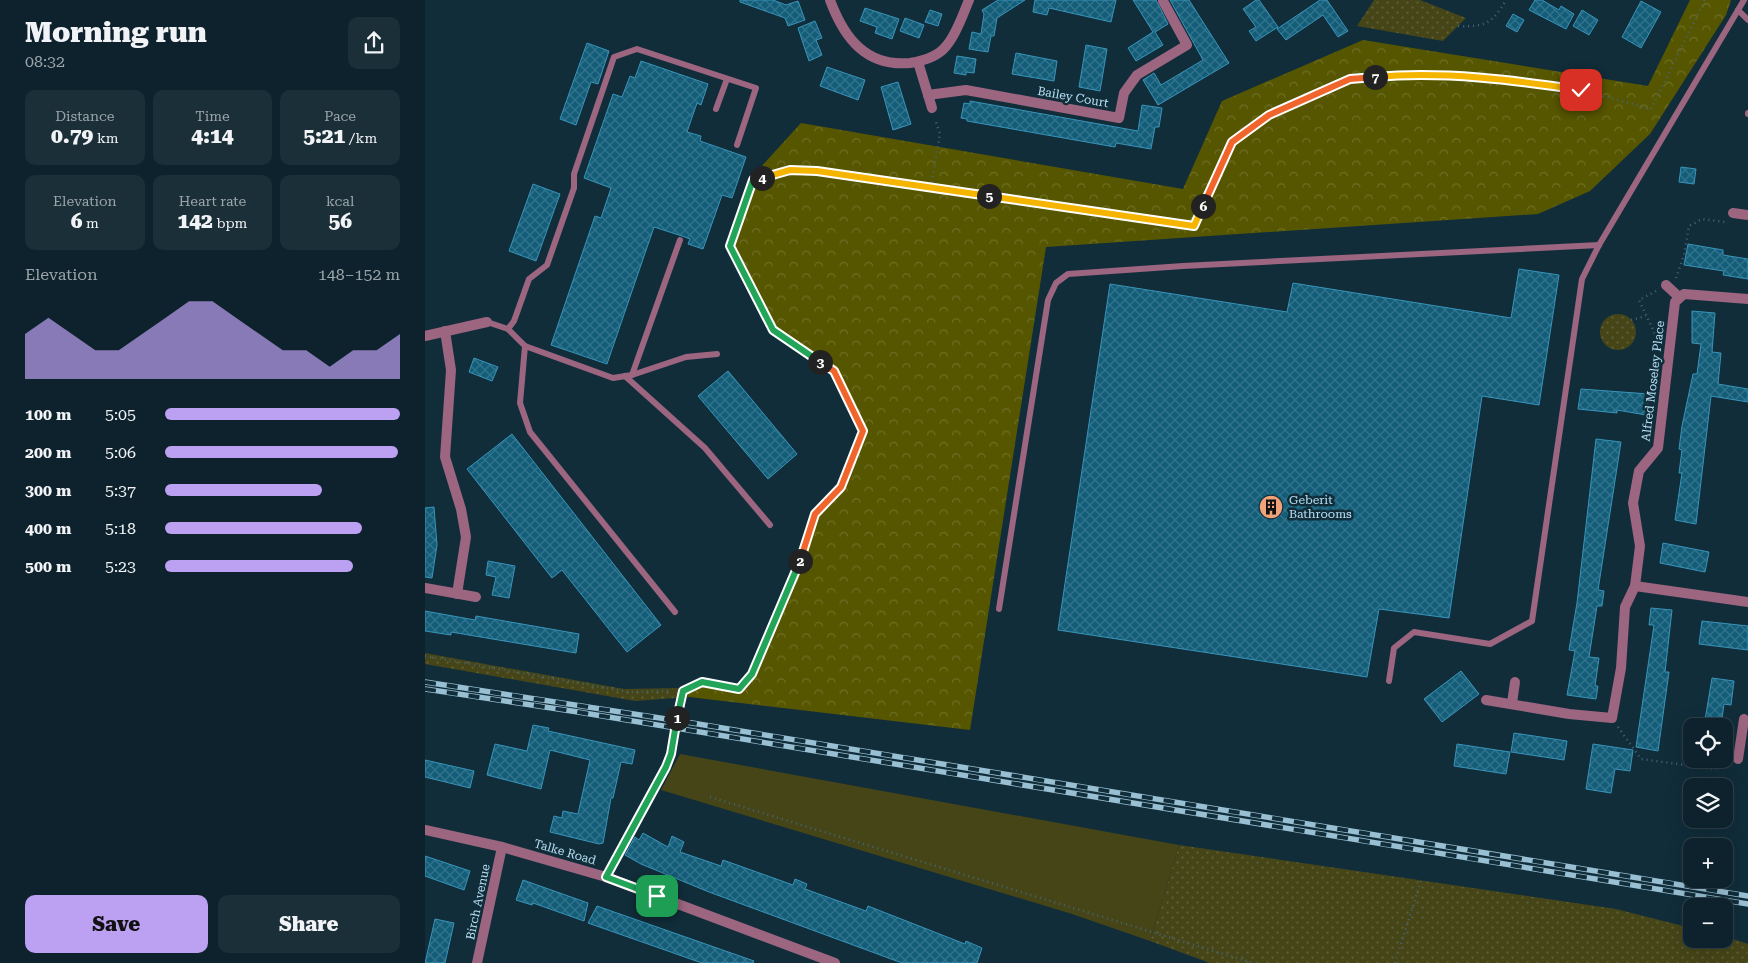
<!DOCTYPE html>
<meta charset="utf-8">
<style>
body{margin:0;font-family:"Roboto Serif",serif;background:#1b2f38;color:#f1f3f6;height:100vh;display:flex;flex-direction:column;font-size:19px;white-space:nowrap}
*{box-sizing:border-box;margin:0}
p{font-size:16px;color:#9aa4a9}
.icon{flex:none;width:28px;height:28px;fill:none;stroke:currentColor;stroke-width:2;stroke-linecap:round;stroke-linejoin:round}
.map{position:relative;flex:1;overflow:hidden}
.panel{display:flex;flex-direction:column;background:#0d222c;width:425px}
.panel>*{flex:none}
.controls{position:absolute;left:1258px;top:718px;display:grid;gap:10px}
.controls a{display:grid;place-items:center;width:50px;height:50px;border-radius:10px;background:#0d222c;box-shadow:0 5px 20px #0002,0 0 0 1px #2d3f48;font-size:25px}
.pin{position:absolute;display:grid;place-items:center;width:42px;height:42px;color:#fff;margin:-21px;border-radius:10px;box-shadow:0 2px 8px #0006}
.km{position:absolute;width:25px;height:25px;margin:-12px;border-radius:50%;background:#222;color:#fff;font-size:14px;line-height:25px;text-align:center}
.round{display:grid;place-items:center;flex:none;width:52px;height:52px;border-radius:10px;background:#1b2f38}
.overview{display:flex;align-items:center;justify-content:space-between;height:85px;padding:0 25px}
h1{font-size:28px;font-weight:800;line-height:38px}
.metrics{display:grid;grid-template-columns:repeat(3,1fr);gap:8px;height:85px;padding:5px 25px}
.metrics div{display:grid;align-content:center;border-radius:10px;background:#1b2f38;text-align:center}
.metrics b{font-size:21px;font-weight:800}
.metrics small{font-size:14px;font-weight:400}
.metrics p{font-size:14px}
.chart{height:140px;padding:10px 25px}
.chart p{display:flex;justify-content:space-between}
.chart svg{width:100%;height:90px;margin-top:5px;fill:#bca0f2;opacity:.7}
.cta{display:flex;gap:10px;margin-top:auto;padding:10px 25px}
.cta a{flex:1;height:58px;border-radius:10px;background:#bca0f2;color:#111;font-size:20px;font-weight:800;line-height:58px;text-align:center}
.cta a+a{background:#1b2f38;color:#f1f3f6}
ul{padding:0 25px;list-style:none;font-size:16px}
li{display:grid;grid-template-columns:80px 60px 1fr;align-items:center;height:38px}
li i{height:12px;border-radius:6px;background:#bca0f2}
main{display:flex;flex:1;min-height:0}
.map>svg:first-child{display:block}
</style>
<main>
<section class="panel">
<div class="overview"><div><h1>Morning run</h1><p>08:32</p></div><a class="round"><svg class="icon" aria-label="share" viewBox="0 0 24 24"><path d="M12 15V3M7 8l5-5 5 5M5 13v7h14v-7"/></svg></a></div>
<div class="metrics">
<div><p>Distance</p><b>0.79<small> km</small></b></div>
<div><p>Time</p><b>4:14</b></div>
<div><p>Pace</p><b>5:21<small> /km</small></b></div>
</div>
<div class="metrics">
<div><p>Elevation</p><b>6<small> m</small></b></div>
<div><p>Heart rate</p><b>142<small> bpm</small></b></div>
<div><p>kcal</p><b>56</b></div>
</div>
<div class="chart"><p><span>Elevation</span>148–152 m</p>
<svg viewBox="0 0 160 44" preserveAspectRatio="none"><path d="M0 44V22L10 14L20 22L30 30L40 30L50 22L60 14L70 6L80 6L90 14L100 22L110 30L120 30L130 38L140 30L150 30L160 22V44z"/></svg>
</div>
<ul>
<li><b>100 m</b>5:05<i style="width:100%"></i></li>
<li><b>200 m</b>5:06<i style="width:99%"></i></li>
<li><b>300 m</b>5:37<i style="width:67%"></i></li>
<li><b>400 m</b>5:18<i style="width:84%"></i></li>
<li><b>500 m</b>5:23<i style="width:80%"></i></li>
</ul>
<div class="cta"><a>Save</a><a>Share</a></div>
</section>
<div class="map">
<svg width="1323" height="963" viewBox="0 0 1323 963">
<defs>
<pattern id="grass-dots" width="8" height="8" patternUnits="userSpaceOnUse" patternTransform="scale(1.25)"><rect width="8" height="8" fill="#454518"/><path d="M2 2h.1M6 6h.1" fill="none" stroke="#5e603a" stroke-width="1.8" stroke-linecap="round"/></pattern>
<pattern id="forest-crowns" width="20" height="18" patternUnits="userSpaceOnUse" patternTransform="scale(1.25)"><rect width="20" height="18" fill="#575600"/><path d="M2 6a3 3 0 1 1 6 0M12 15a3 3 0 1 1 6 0" fill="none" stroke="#6d6e26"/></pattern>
<pattern id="building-cross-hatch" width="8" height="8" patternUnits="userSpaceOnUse" patternTransform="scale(1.25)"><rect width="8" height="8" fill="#135d79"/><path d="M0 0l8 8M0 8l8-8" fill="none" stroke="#33748d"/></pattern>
</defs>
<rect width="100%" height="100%" fill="#112d3a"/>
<!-- grass -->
<g fill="url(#grass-dots)">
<polygon points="949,0 995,0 1041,18 1018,41 932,26"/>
<circle cx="1193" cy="332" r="18"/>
<polygon points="0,653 199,689 256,688 264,697 210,701 0,664"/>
<polygon points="754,845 1191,909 1266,928 1266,939 1299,939 1299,936 1323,944 1323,963 785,963 725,941"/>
</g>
<!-- forest -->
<polygon fill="url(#forest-crowns)" points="1265,0 1306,0 1301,15 1225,134 1165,191 1113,214 621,247 545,730 264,697 256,688 277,678 312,685 324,672 375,554 387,513 413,485 435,431 407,373 345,332 301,247 325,179 376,123 758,189 797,101 938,40 1223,86"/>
<!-- garden -->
<polygon fill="#454518" points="255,754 754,845 725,941 647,914 236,790"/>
<!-- building -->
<g fill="url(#building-cross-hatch)" stroke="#3894ba">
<polygon points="315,0 348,0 361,5 373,1 380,20 363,26 360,18 315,2"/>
<polygon points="573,0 600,0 572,18 569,36 566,36 563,52 544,49 547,32 556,34 559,14 557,10"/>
<polygon points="610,0 691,0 686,22 624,8 622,15 608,12"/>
<polygon points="708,0 731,0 743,24 730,32 738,45 711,61 703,48 728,32"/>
<polygon points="745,0 764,0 804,63 733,105 718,80 729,73 736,85 778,60"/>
<polygon points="831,0 834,0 853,27 831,41 824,31 831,27 818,9"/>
<polygon points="895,0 902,0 923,31 913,37 898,15 861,40 852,29"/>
<polygon points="1110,0 1117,0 1134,10 1136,6 1149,14 1141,29 1104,10"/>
<polygon points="1216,1 1236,12 1216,48 1197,37"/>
<polygon points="440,8 474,19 467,39 450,33 452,27 435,21"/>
<polygon points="505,10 517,14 513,26 500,22"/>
<polygon points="1157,10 1173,20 1164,35 1148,26"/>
<polygon points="1088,14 1099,20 1092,32 1081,26"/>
<polygon points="480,18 499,25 494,38 475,31"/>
<polygon points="390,21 397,38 391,40 397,55 384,61 373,28"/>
<polygon points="162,43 184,51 173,84 166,82 151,125 135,119"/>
<polygon points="661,45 682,49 675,91 654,87"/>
<polygon points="591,53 632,61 629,81 587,74"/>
<polygon points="532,56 551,59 549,73 541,72 541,75 529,73"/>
<polygon points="216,61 283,84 276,105 272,103 262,132 276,136 275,141 321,157 307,198 297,195 278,249 263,244 265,239 257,236 229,227 182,364 126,345 170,216 176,218 186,188 159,178 188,94 197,97 205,76 210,78"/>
<polygon points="402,67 440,80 433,100 395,86"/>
<polygon points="473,82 486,124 468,130 456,87"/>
<polygon points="545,101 713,131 717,105 737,108 734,127 730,127 726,149 691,143 690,147 542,121 542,119 536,118 539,103 545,104"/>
<polygon points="1256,167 1271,169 1269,184 1254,182"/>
<polygon points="108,184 135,194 111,261 84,251"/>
<polygon points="1263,244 1298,250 1298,255 1323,259 1323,279 1298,275 1299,271 1259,265"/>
<polygon points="1094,269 1134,275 1114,405 1057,396 1024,618 954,609 942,677 633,630 685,284 862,312 868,283 1086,318"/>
<polygon points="1267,311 1290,313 1287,352 1296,353 1293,384 1323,389 1323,402 1286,396 1271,524 1250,520 1257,473 1254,473 1257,450 1254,449 1257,426 1268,374 1272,374 1276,344 1267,343"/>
<polygon points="49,358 73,367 67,381 44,372"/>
<polygon points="303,371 372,454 343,479 273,396"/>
<polygon points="1156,389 1224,394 1221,415 1192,410 1192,413 1153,409"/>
<polygon points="87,434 236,625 202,652 137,570 127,578 42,469"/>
<polygon points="1171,439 1196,442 1173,590 1179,591 1177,606 1172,606 1164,657 1174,658 1170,686 1173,686 1171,699 1142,695 1150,651 1144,650 1152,603"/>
<polygon points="9,507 12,545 7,578 0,577 0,508"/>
<polygon points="1238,543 1284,552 1280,572 1235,563"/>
<polygon points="63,561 90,566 84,598 67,595 71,577 61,575"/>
<polygon points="1226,608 1247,610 1240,672 1244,672 1233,751 1211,747 1229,625 1224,625"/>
<polygon points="0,611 50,620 51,616 154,634 151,653 26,632 26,635 0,631"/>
<polygon points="1277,621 1323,626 1323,650 1274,644"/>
<polygon points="1036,671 1054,694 1017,722 999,699"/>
<polygon points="1287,678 1309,681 1306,705 1299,704 1296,726 1279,726"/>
<polygon points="108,725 124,728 123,731 210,750 207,764 196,762 188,798 186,798 178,843 174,844 125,832 129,816 137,818 138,811 153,814 165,760 125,750 116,789 62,775 70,744 102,751"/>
<polygon points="1089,733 1142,741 1139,760 1086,752"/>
<polygon points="1032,744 1085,752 1081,774 1029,766"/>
<polygon points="1168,744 1208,750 1205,771 1190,769 1186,793 1161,789"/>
<polygon points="0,760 49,771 45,788 0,777"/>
<polygon points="218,833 243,847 247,836 259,842 255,852 296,866 298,860 368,885 370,879 382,884 380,889 405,898 441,911 443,906 540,944 541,941 557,948 552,963 477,963 284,892 216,864 200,855 210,837 214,840"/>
<polygon points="0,856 45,871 39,890 0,876"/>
<polygon points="98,880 163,903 159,921 108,903 107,905 91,900"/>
<polygon points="172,906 329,961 328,963 277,963 163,923"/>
<polygon points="10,919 29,923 20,963 0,963"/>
</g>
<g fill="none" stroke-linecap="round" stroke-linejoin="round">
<!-- path -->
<g stroke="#456575" stroke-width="2.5" stroke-dasharray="1 4" stroke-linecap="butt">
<path d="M1033 26C1060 27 1067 24 1081 0"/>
<polyline points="506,187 515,134 510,119"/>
<polyline points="1251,278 1259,255 1264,226 1277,219 1300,222"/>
<polyline points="1231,291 1214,300 1232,338"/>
<polyline points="1206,320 1221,316"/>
<polyline points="0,656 204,692 245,691"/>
<polyline points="263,689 277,682 314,689 327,674 378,555 390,514 416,487 438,431 409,371 348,330 305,246 328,180 365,170 392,171 769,226 807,142 844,115 925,79 965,75 1088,80 1156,90 1226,109 1280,0"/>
<polyline points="1193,727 1216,759 1290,769 1303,763"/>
<polyline points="285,797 828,963"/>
<polyline points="970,963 996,881"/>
</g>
<!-- lane -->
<g stroke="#9c6580" stroke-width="6">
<polyline points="1313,10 1323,20"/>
<polyline points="291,109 302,79"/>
<polyline points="1323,114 1323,113"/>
<polyline points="62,322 83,329 100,346 95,403 105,432 250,612"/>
<polyline points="83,329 89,321 104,279 122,265 149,188 149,174 189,57 212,49 331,88 312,145"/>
<polyline points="100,346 188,378 207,375 261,357 292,354"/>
<polyline points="207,375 255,240"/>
<polyline points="200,376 280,448 345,525"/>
<polyline points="574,609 623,300 631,283 643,274 758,266 1174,245"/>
<polyline points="964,681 969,648 989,632 1065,644 1107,621 1157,279 1174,245 1319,0"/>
<polyline points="181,877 246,754"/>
</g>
<!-- street -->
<g stroke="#9c6580" stroke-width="10">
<path d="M405 0C419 38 441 67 485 63 498 61 514 56 522 45 532 33 538 14 544 0"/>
<polyline points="493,62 507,108"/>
<polyline points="503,95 541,90 694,118 699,93 712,75 762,45 738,1"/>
<polyline points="1308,213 1323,215"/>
<polyline points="1241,285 1254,297"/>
<polyline points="20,331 26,370 20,457 36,509 41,537 32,594"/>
<polyline points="0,336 62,322"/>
<polyline points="1210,586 1323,602"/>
<polyline points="0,588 51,597"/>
<polyline points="1061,700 1144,714 1187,718 1196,668 1200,607 1210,586 1215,546 1208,503 1214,471 1233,448 1250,302 1259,294 1323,299"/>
<polyline points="1087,703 1090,682"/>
<polyline points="1313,759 1319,719"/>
<polyline points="0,830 77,847 181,877 410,963"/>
<polyline points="52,963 77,847"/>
</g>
<!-- rail casing -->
<g stroke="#98bfd2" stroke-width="5.5">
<g id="rail">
<polyline points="0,682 261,722 1323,896"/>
<polyline points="0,689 153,712 1323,904"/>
</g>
</g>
<!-- rail -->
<use href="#rail" stroke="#112d3a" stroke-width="4" stroke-dasharray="11" stroke-linecap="butt"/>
<!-- lane-bridge -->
<polyline stroke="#9c6580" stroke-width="6" points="246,754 255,696"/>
</g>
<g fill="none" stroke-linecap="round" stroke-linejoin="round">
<!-- split-1 casing -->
<g stroke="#fff" stroke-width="10">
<polyline id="split-1" points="232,896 181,877 241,767 246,754 252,718"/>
</g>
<!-- split-2 casing -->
<g stroke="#fff" stroke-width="10">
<polyline id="split-2" points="252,718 258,691 277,682 314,689 327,674 375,561"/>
</g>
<!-- split-3 casing -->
<g stroke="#fff" stroke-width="10">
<polyline id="split-3" points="375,561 390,514 416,487 438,431 409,371 395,362"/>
</g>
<!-- split-4 casing -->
<g stroke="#fff" stroke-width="10">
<polyline id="split-4" points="337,178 328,180 305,246 348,330 395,362"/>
</g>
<!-- split-5 casing -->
<g stroke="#fff" stroke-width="10">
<polyline id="split-5" points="337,178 365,170 392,171 564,196"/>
</g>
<!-- split-6 casing -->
<g stroke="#fff" stroke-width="10">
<polyline id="split-6" points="564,196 769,226 778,206"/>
</g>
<!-- split-7 casing -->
<g stroke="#fff" stroke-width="10">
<polyline id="split-7" points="778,206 807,142 844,115 925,79 950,77"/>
</g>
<!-- split-8 casing -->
<g stroke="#fff" stroke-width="10">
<path id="split-8" d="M950 77C1019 71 1089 80 1156 90"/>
</g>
<!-- split-1 -->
<use href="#split-1" stroke="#22a559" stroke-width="6"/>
<!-- split-2 -->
<use href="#split-2" stroke="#22a559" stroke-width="6"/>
<!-- split-3 -->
<use href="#split-3" stroke="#f0652b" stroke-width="6"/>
<!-- split-4 -->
<use href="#split-4" stroke="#22a559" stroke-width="6"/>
<!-- split-5 -->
<use href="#split-5" stroke="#f5b400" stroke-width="6"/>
<!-- split-6 -->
<use href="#split-6" stroke="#f5b400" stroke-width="6"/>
<!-- split-7 -->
<use href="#split-7" stroke="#f0652b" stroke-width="6"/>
<!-- split-8 -->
<use href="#split-8" stroke="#f5b400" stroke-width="6"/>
</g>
<!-- icons -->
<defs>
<g id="building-disc" transform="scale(1.25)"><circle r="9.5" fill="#f0a279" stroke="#112d3a"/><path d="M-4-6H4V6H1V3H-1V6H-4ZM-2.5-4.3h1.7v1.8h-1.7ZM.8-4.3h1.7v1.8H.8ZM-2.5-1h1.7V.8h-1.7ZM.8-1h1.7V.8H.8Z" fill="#111"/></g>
</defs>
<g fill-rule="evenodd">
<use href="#building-disc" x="846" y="507"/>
</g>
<g text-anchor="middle" stroke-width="5" stroke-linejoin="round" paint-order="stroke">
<!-- street labels -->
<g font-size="12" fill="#b7e0f4" stroke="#112d3a">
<text transform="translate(648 97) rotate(10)" y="4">Bailey Court</text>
<text transform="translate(1228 381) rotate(-83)" y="4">Alfred Moseley Place</text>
<text transform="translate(140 852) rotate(16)" y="4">Talke Road</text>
<text transform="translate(53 902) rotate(-78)" y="4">Birch Avenue</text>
</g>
<!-- poi labels -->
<g font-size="12" fill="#b7e0f4" stroke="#112d3a" text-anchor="start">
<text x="864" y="504">Geberit<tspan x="864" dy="14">Bathrooms</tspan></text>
</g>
</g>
</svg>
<div class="controls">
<a><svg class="icon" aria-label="locate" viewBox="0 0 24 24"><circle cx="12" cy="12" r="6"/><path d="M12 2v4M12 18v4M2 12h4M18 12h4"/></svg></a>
<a><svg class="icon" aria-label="layers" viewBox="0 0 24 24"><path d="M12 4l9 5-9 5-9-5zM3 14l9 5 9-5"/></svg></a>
<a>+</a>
<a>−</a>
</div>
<div class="pin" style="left:232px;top:896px;background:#1e9e55"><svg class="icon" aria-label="arrive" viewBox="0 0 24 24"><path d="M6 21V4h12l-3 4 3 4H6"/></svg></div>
<div class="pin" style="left:1156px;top:90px;background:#d93025"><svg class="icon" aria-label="check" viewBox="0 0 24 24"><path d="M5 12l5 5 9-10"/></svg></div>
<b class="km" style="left:252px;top:718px">1</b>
<b class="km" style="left:375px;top:561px">2</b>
<b class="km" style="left:395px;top:362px">3</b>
<b class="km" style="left:337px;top:178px">4</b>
<b class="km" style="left:564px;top:196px">5</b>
<b class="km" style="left:778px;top:206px">6</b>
<b class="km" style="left:950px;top:77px">7</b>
</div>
</main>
